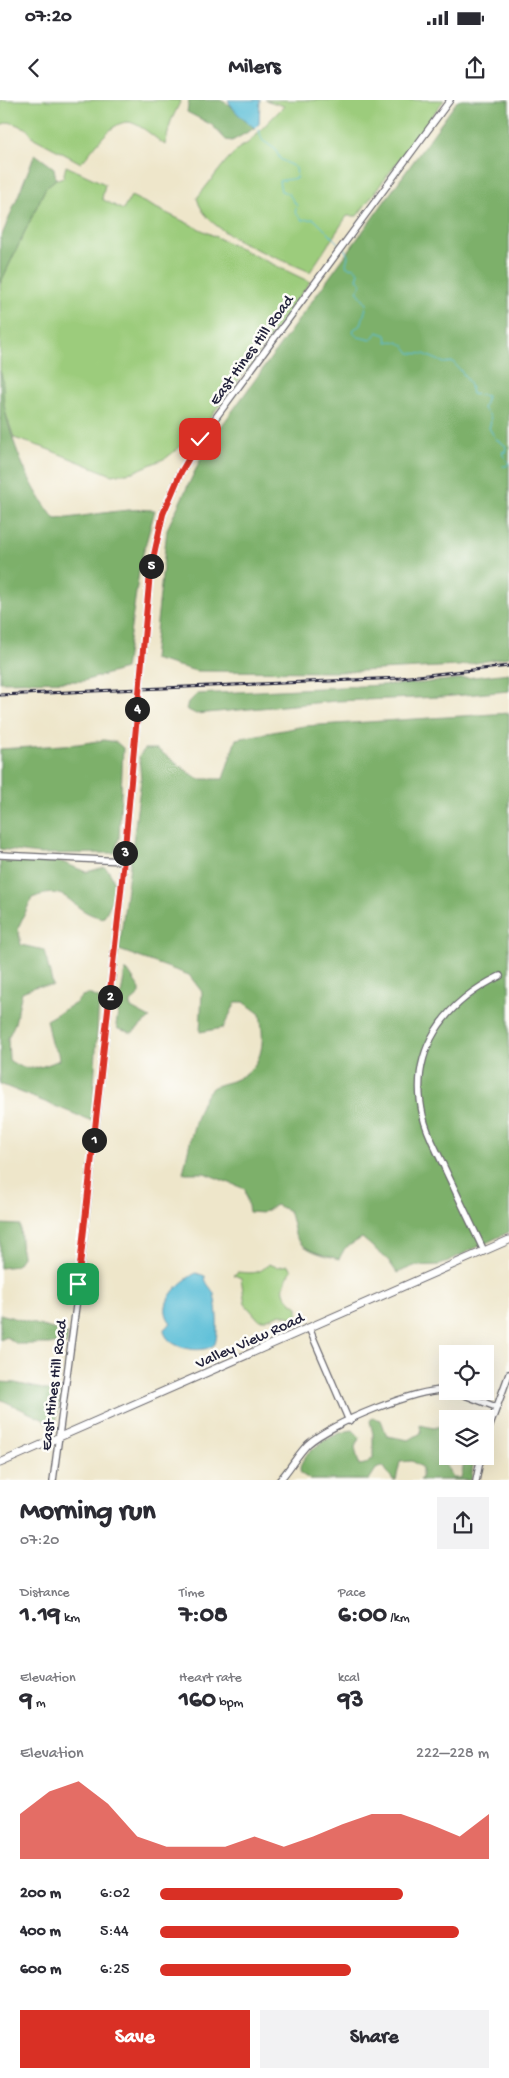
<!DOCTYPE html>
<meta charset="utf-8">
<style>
body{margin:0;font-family:"Gochi Hand",sans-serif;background:#f2f2f3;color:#2b2b33;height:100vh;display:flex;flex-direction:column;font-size:19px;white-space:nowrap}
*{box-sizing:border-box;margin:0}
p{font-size:16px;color:#7c7c81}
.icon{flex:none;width:28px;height:28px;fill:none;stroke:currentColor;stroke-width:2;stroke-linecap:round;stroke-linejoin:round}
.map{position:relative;height:1380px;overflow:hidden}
.drawer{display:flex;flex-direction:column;background:#fff;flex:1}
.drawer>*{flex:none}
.controls{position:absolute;left:439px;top:1245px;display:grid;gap:10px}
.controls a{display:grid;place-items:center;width:55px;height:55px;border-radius:0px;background:#fff;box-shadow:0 5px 20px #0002;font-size:25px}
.pin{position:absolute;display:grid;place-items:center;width:42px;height:42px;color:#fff;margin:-21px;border-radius:10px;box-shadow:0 2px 8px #0006}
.km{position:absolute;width:25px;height:25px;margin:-12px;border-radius:50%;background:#222;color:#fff;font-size:14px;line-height:25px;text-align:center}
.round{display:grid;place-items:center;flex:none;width:52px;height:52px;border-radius:0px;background:#f2f2f3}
.summary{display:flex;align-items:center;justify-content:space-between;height:85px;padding:0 20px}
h1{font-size:28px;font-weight:700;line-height:38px}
.stats{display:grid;grid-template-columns:repeat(3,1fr);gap:8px;height:85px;padding:5px 20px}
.stats div{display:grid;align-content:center}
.stats b{font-size:25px;font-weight:700}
.stats small{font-size:14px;font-weight:400}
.stats p{font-size:14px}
.chart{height:140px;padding:10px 20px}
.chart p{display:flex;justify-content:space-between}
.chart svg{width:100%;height:90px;margin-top:5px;fill:#d93025;opacity:.7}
.primary-button{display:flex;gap:10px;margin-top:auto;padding:10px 20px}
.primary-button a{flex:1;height:58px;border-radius:0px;background:#d93025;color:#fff;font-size:20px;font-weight:700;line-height:58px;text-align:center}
.primary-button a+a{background:#f2f2f3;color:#2b2b33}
ul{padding:0 20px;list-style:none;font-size:16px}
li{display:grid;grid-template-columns:80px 60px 1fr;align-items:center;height:38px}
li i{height:12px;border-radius:6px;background:#d93025}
.status{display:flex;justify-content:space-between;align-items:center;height:35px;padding:0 25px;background:#fff;direction:ltr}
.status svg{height:14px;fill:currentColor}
header{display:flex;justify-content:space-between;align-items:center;height:65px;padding:0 20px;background:#fff;font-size:22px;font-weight:700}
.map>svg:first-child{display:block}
</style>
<div class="status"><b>07:20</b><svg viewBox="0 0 49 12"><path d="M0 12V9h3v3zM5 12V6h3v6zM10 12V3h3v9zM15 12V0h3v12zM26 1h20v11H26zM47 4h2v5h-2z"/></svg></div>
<header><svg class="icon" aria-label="back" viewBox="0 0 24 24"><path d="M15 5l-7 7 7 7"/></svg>Milers<svg class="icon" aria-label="share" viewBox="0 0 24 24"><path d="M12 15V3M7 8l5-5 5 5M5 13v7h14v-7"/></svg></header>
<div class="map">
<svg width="509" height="1381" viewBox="0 0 509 1381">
<rect width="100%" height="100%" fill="#fdfcf7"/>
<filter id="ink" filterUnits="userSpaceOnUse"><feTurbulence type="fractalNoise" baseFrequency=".02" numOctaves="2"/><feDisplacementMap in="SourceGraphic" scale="10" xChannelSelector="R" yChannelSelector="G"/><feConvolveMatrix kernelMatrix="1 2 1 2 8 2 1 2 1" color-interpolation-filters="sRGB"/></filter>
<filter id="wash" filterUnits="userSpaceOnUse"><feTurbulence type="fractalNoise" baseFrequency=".0096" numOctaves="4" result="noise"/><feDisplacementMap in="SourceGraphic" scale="20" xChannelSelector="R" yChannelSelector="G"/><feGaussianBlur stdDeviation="1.12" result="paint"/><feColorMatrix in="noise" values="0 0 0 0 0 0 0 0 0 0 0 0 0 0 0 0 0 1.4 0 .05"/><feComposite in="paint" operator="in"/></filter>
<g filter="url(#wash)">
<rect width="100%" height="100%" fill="#eee6ca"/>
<!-- green -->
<g fill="#9ccc7b" stroke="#5f775b">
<path d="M0 0H181L171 21 165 45C155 38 146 29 135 24 115 13 93 51 81 63L34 38 26 28 9 22 0 25V35Z"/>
<path d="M265 0H444L357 116H347L310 172C278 157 206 136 197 98L227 60 239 48 248 43 284 6Z"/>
<polygon points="66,66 105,84 102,99 123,110 131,96 310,182 254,260 199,332 166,358 133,372 112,375 42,347 14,338 4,308 0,271 0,184 46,87 56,79 63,78"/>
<path d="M269 1164 277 1167 288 1165 292 1170C280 1188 280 1195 298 1207V1213L294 1218 281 1214 265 1220H259L245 1204 241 1178 234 1175 237 1172C252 1173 258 1175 269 1164Z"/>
</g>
<!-- forest -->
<g fill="#7db06b" stroke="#506953">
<polygon points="189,0 220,0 230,5 255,28 232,41 226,40 212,25 187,12"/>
<polygon points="458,0 509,0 509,557 459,566 339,572 196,571 153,559 167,429 207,346"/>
<polygon points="35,54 54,68 56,79 46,87 0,184 0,140"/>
<path d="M0 271C5 282 2 298 5 310 14 349 30 388 55 419 88 417 124 407 155 410L140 465 125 569 83 581 0 582Z"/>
<polygon points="509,573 509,591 442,597 336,601 196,614 186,609 188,603 197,594 422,583"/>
<path d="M509 613V1132L440 1165 414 1166 397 1173 388 1160 362 1138 345 1148 339 1159C324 1155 301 1151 295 1134 293 1126 292 1119 289 1111L276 1105 262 1113 249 1112 245 1089 204 1073H183C188 1053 196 1003 211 989 215 985 226 983 232 981 264 968 265 945 260 914L244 902H236L223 928 200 932 202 892 189 875 119 850 141 680 139 656 145 649H157L198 679H223L236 639 304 626Z"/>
<polygon points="104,640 116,642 123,648 119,738 115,753 39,754 0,749 0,649 78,644"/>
<path d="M0 761 62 762 86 772 105 767C121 783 113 802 103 818 66 811 73 782 32 798L18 828 21 845 44 850 53 886H37L22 892 15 923 8 938 9 960C26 973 41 968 59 960L58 953 51 943 46 920 76 903 82 896 88 894 99 898 92 1021 0 984Z"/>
<polygon points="125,871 128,871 140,889 140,894 131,902 131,908 150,918 132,933 118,929 116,925"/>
<polygon points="0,1124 20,1125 22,1157 16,1166 0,1168"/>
<polygon points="0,1214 67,1233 67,1244 17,1244 7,1237 0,1240"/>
<polygon points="0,1282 15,1283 61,1293 55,1328 42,1319 0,1299"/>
<path d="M372 1318 381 1320 387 1336 409 1340 421 1333 420 1325 434 1328 447 1324V1355L444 1361 453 1378H461L464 1362 473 1365 471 1380H420L422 1377V1367L412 1361 400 1362 396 1380H393L383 1366 376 1369 369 1380H310C307 1376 300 1376 300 1370 299 1352 337 1331 353 1330L360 1337 355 1347 359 1365 365 1364 373 1358V1334L370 1321Z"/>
</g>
<!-- water -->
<g fill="#59bdd7" stroke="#3e7089">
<path d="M228 0H260L259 24 255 28C245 21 233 11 228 0Z"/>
<path d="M196 1173 205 1176C205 1184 212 1188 214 1194 217 1207 219 1232 215 1244 203 1256 164 1248 164 1229L171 1223C155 1204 179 1182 196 1173Z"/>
</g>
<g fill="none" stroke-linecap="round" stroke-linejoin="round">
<!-- stream -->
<g stroke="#59bdd7" stroke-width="1">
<polyline points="259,30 262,40 275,49 280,59 296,68 297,78 279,81 281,91 288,93 297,106 295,112 302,120 314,119 339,144"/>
<path d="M344 148 348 156 346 164 347 167 355 168 359 173 357 179 362 183 357 191 367 204 361 225 354 229 353 233 358 237 371 240 377 232 386 235 387 242C397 239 405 245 410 253L424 254 444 263 453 262C462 272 470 280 472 294L487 296 483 309C492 316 492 319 489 328L496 339 506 346 505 353 503 351 502 354 509 363 507 366H503"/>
</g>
</g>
</g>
<g filter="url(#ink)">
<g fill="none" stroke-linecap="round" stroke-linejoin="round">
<!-- minor casing -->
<g stroke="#69676d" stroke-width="8">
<g id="minor">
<polyline points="0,755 124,761"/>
<path d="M484 1151C471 1124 458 1096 445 1069 438 1052 427 1035 423 1016 408 951 444 903 500 876"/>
<polyline points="309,1228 349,1321"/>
<polyline points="454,1291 496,1307"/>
<polyline points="485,1339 509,1274"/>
<polyline points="53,1381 76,1206 121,791 150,473 163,414 181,372 200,339 450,0"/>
<path d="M279 1381C290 1369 297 1355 308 1344 332 1323 417 1288 448 1290"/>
<polyline points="476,1381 481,1356"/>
</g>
</g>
<!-- major casing -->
<g stroke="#69676d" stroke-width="9">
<polyline id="major" points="0,1363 509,1140"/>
</g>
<!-- minor -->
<use href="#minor" stroke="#fff" stroke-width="5.5"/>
<!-- major -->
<use href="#major" stroke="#fff" stroke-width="7"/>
<!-- rail casing -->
<g stroke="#22223b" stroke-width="3">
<polyline id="rail" points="0,595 400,578 509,566"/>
</g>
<!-- rail -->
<use href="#rail" stroke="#fdfcf7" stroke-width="1" stroke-dasharray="4" stroke-linecap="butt"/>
</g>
</g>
<g fill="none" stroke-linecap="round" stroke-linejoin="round" filter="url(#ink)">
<!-- route casing -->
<g stroke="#fff" stroke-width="10">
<polyline id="route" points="78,1184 121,791 150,473 163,414 181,372 200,339"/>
</g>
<!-- route -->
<use href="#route" stroke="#d93025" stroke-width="6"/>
</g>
<g text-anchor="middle" stroke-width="5" stroke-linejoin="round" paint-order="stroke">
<!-- street labels -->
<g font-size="16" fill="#22223b" stroke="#fdfcf7">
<text transform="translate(250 249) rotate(-54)" y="6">East Hines Hill Road</text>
<text transform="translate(249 1239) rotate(-24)" y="6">Valley View Road</text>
<text transform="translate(52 1285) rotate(-83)" y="6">East Hines Hill Road</text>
</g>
</g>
</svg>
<div class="controls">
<a><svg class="icon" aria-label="locate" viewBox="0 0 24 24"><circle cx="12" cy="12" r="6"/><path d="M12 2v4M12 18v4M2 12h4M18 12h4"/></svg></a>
<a><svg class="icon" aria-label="layers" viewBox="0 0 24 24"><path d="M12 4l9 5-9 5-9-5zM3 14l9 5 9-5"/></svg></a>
</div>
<div class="pin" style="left:78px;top:1184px;background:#1e9e55"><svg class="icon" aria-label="arrive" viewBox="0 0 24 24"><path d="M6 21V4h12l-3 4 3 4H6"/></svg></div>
<div class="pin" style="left:200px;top:339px;background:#d93025"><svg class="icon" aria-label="check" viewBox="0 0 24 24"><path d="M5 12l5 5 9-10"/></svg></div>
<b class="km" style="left:94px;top:1040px">1</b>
<b class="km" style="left:110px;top:897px">2</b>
<b class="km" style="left:125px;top:753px">3</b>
<b class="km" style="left:137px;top:609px">4</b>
<b class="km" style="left:151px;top:466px">5</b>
</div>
<section class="drawer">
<div class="summary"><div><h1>Morning run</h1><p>07:20</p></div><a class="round"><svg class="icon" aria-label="share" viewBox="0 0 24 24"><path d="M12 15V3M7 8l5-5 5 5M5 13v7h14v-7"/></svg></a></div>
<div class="stats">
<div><p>Distance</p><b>1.19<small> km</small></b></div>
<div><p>Time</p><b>7:08</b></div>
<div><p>Pace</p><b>6:00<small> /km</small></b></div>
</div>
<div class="stats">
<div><p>Elevation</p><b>9<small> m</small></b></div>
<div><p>Heart rate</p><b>160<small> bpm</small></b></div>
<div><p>kcal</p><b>93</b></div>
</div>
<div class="chart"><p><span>Elevation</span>222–228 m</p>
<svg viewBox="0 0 160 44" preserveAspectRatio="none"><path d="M0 44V22L10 11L20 6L30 17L40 33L50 38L60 38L70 38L80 33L90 38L100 33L110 27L120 22L130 22L140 27L150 33L160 22V44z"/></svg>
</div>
<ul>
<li><b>200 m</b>6:02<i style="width:74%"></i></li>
<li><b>400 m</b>5:44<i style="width:91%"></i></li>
<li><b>600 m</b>6:25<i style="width:58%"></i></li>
</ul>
<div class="primary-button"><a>Save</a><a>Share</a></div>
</section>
